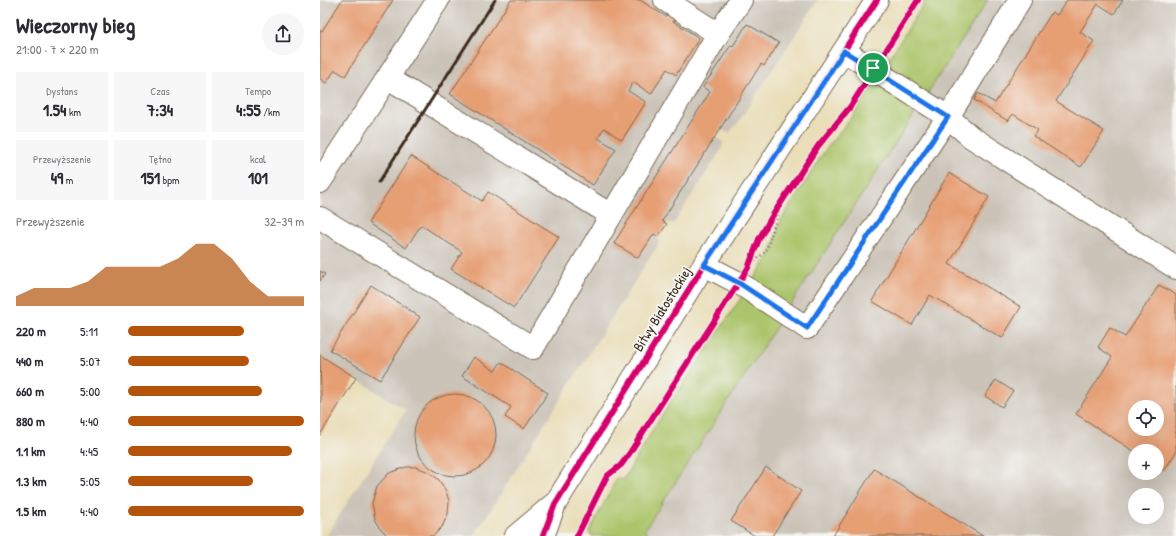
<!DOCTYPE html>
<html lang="pl">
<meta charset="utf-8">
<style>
body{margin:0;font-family:"Patrick Hand",sans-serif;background:#f7f7f7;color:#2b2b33;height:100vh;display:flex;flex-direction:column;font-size:15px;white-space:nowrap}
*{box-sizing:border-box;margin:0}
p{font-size:13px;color:#7c7c81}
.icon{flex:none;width:22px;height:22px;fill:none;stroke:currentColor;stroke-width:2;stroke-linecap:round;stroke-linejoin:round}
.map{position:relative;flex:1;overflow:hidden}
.side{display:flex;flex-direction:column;background:#fff;width:320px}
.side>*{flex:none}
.controls{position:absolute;left:808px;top:400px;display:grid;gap:8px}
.controls a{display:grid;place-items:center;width:36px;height:36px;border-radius:50%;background:#fff;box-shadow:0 4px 16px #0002;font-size:20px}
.pin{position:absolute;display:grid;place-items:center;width:34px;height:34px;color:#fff;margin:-17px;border:2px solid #fff;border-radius:50%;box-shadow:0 1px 4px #0007}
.round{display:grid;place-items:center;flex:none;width:42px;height:42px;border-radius:21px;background:#f7f7f7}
.overview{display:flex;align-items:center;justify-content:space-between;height:68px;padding:0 16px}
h1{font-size:22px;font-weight:700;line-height:30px}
.metrics{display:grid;grid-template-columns:repeat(3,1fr);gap:6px;height:68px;padding:4px 16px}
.metrics div{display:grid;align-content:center;border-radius:0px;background:#f7f7f7;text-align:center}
.metrics b{font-size:17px;font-weight:700}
.metrics small{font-size:11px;font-weight:400}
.metrics p{font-size:11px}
.chart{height:112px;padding:8px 16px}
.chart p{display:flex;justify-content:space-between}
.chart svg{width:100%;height:72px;margin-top:4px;fill:#b45309;opacity:.7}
ul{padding:0 16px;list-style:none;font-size:13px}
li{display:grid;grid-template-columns:64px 48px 1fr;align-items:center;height:30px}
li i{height:10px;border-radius:5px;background:#b45309}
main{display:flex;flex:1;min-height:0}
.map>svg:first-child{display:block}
</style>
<main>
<section class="side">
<div class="overview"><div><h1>Wieczorny bieg</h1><p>21:00 · 7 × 220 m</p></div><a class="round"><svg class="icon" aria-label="share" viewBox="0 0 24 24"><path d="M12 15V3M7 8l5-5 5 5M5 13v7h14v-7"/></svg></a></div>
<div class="metrics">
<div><p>Dystans</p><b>1.54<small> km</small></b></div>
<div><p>Czas</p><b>7:34</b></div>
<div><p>Tempo</p><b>4:55<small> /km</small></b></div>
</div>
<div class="metrics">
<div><p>Przewyższenie</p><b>49<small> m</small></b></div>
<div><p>Tętno</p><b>151<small> bpm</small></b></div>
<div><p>kcal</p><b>101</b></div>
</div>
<div class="chart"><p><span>Przewyższenie</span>32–39 m</p>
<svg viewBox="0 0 160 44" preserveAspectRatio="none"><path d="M0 44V38L10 33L20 33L30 33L40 29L50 20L60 20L70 20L80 20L90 15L100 6L110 6L120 15L130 29L140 38L150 38L160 38V44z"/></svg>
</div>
<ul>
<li><b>220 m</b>5:11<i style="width:66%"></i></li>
<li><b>440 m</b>5:07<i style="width:69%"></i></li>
<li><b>660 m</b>5:00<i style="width:76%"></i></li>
<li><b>880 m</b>4:40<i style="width:100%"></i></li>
<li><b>1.1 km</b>4:45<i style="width:93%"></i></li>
<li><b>1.3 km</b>5:05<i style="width:71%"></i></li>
<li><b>1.5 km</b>4:40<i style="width:100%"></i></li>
</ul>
</section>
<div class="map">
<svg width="856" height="536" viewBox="0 0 856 536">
<rect width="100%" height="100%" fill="#f6f6f2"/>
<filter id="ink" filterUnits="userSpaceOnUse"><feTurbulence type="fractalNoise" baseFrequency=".025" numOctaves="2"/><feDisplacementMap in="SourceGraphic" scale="8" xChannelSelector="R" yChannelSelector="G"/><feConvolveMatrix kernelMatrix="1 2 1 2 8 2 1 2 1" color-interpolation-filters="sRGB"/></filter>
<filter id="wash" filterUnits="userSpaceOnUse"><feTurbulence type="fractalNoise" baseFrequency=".012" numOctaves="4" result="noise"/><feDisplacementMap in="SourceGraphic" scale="16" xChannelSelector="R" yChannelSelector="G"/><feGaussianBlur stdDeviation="0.9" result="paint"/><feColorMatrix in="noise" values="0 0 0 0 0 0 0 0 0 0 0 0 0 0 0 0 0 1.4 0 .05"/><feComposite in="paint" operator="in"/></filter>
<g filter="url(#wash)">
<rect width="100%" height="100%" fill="#eadeb9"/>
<!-- industrial -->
<g fill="#cbc3b8" fill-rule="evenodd">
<polygon points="0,0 498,0 417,124 409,133 400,130 396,137 403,142 401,150 354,223 342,223 336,234 339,243 154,536 6,536 86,410 33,377 0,429"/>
<path d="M668 0H856V536H332L324 532ZM815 407H837V429H815ZM815 451H837V473H815ZM815 495H837V517H815Z"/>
</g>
<!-- green -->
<polygon fill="#acc56b" stroke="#747844" points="606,0 668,0 324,531 332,536 272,536 269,532 297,478 303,480 335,426 451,253 461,220 504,152 536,111"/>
<g id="blocks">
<!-- building -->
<g fill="#e69e73" fill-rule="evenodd">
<polygon points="22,0 73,0 25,76 15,70 6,83 0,79 0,30 2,31"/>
<polygon points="191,0 320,0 345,16 352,13 356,19 353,21 379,38 356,75 347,69 331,94 313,82 308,91 326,102 302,140 284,128 278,138 296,149 273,185 130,94"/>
<polygon points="747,0 803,0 794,14 778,4 760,32 774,41 736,101 784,131 761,167 713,136 718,130 693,114 688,121 654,100 658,93 675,103 732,12 737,15"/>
<polygon points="427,24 459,43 444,66 441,64 342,221 347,224 338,237 334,234 318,258 294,243 390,92 383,87 411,45 413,46"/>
<polygon points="91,156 162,201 168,192 239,237 194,308 131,269 142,252 101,225 86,248 48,223"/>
<polygon points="629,173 669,197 629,264 701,307 682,338 610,295 592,325 552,301"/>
<polygon points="0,271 5,274 0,281"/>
<polygon points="51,285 100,317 60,380 10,350"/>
<path d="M839 285 856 295V452L844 471 837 466V451L815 452 756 414 792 357 778 347 790 328 805 337ZM815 407H837V429H815Z"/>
<polygon points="0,355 36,378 0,435 1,393"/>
<polygon points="154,357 175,371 181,362 228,393 204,429 185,417 191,407 142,376"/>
<polygon points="676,380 693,391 682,407 665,396"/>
<circle cx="135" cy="435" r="41"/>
<polygon points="86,467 96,467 109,472 119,480 126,491 129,501 128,514 122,527 113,536 68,536 61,529 55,519 52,503 57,486 69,473"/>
<polygon points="446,467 481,491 452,536 435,536 411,521"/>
<polygon points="554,469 663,536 513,536"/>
</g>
</g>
</g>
<g filter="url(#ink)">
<use href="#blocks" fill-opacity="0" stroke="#786954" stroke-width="1"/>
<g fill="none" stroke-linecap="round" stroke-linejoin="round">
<!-- minor casing -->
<g stroke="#786954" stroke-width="24">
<g id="minor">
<polyline points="345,0 398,34 421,0"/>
<polyline points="524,51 628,117 651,137 856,268"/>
<polyline points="68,78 291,215"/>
<polyline points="0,182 118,0"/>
<polyline points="0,218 213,348 398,34"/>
<polyline points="384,265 419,283 487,328 628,117 700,0"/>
<polyline points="196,536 234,504"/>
<polyline points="223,536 235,504 384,265 557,0"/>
</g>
</g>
<!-- path -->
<polyline stroke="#786954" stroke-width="2.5" stroke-dasharray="1 3" stroke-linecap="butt" points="432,264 446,251 461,205"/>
<!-- minor -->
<use href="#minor" stroke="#fff" stroke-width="22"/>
<!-- rail -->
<polyline stroke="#3b2a1e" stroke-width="3" points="59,182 175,0"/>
<!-- cycleway casing -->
<g stroke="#f6f6f2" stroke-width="8">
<g id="cycleway">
<polyline points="223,536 235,504 384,265 557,0"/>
<polyline points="257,536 287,476 301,465 309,454 428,268 439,239 451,218 498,146 530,107 598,0"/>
</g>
</g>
<!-- cycleway -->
<use href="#cycleway" stroke="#d6006c" stroke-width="6"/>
</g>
</g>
<g fill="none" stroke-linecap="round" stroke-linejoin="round" filter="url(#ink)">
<!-- route casing -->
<g stroke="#fff" stroke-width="8">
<polygon id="route" points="524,51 628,117 487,328 419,283 384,265"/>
</g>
<!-- route -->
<use href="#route" stroke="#1a73e8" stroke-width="5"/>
</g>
<g text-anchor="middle" stroke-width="3.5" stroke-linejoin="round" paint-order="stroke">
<!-- street labels -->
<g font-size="14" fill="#3b2a1e" stroke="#f6f6f2">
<text transform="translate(342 309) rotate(-58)" y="5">Bitwy Białostockiej</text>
</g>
</g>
</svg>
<div class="controls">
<a><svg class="icon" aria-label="locate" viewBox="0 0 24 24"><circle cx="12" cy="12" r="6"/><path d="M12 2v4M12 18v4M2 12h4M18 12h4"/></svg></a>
<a>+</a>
<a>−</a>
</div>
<div class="pin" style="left:553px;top:68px;background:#1e9e55"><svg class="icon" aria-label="arrive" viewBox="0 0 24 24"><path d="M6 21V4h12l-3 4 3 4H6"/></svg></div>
</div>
</main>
